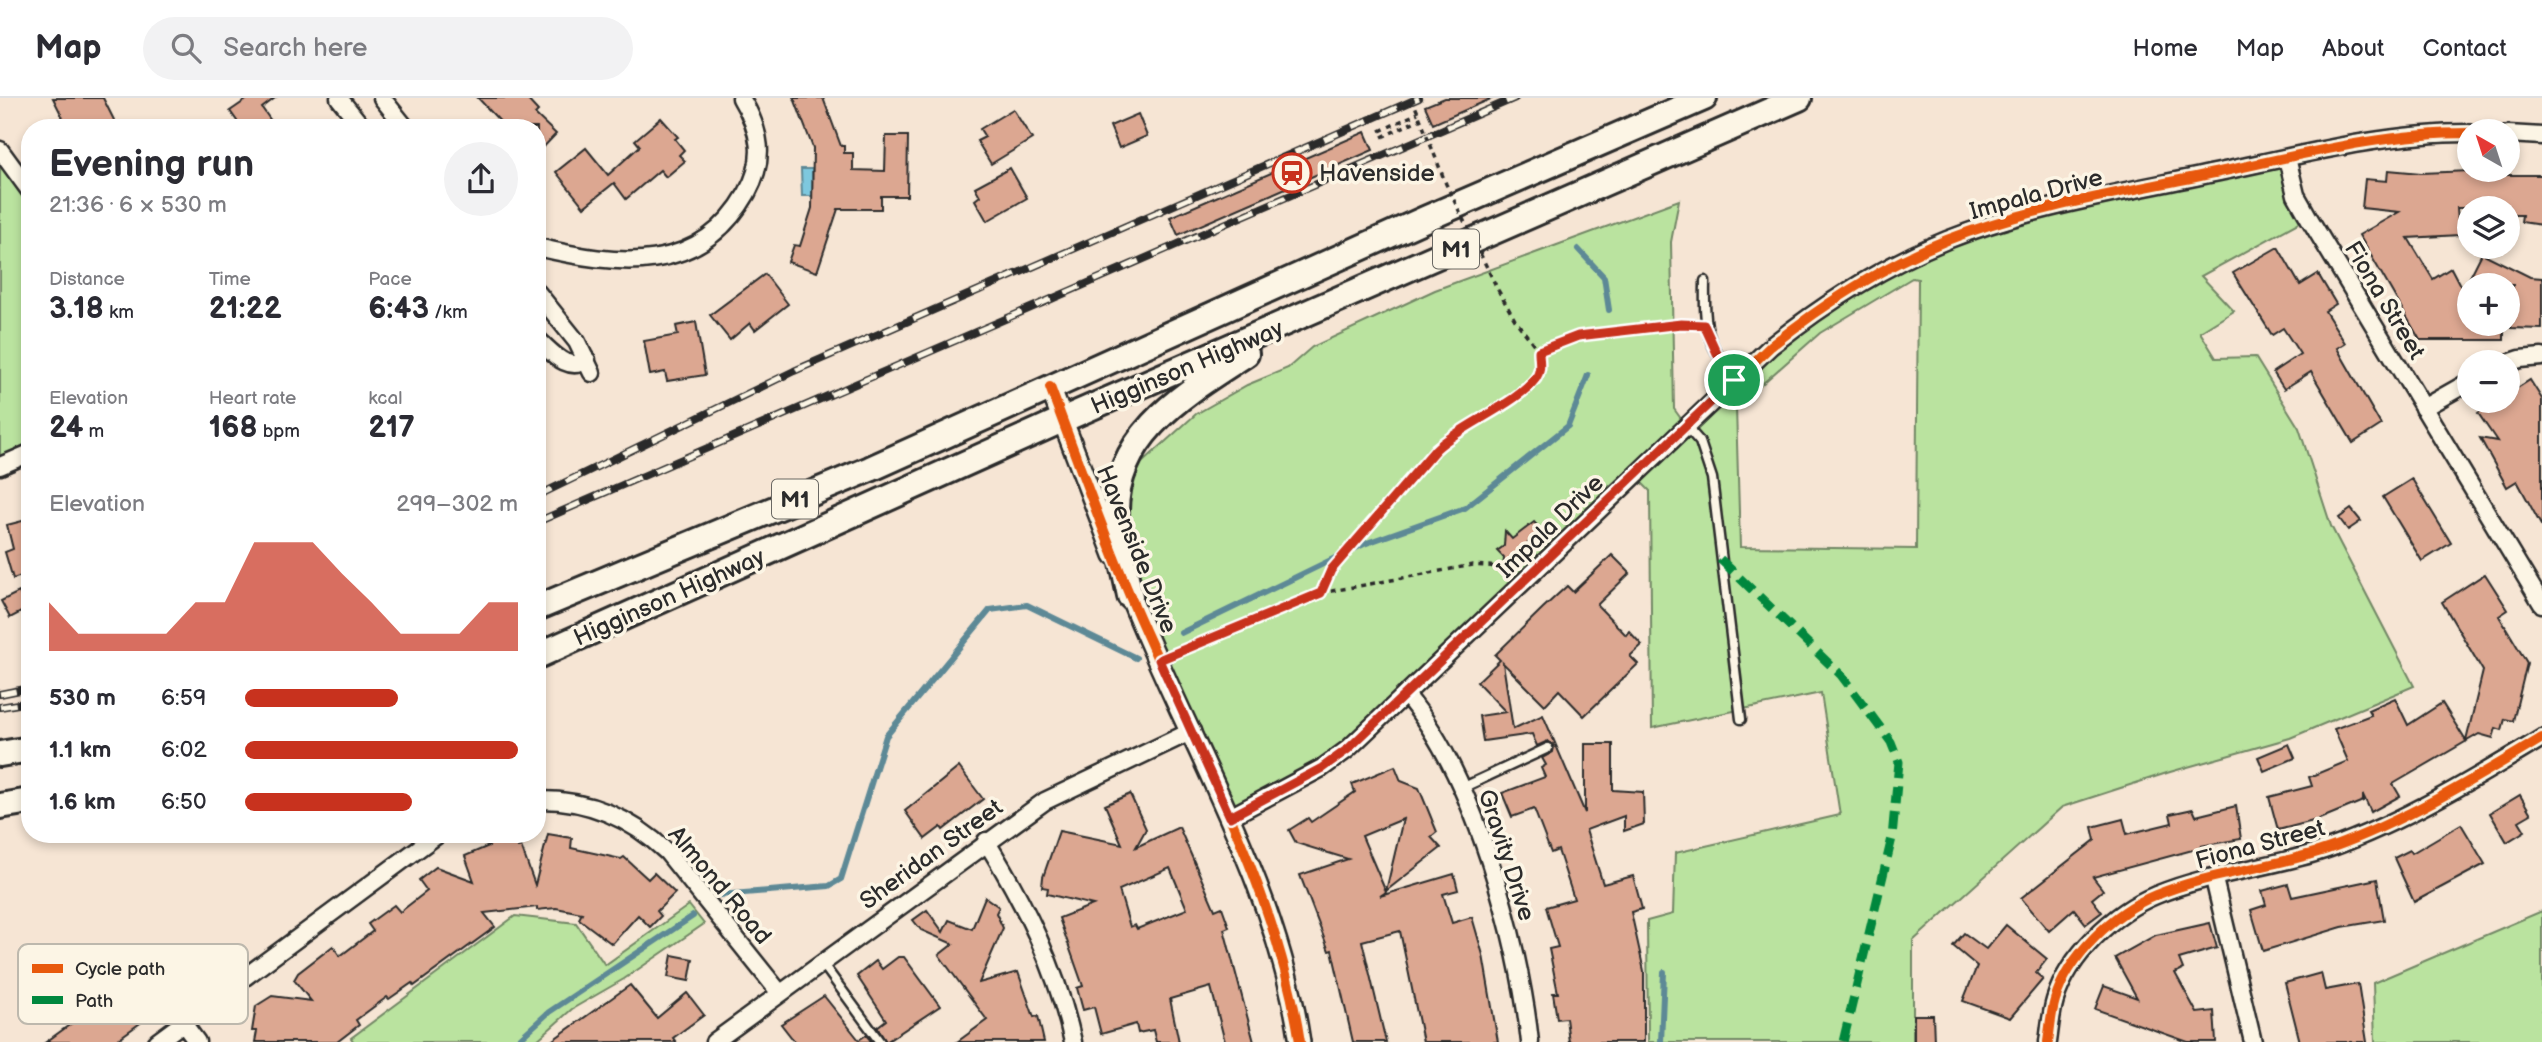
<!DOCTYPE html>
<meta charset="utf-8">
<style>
body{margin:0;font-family:"Balsamiq Sans",sans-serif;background:#f2f2f3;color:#2b2b33;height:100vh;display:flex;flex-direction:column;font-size:26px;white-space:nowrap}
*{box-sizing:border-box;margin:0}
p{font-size:23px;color:#7c7c81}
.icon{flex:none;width:38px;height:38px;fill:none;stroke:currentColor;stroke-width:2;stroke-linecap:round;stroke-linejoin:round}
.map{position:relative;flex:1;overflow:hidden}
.panel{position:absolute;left:21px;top:21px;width:525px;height:724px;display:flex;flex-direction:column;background:#fff;border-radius:28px;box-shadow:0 4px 10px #0003}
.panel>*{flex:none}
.needle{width:46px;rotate:321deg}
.buttons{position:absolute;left:2457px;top:21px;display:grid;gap:14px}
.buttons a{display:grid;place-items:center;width:63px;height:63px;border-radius:50%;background:#fff;box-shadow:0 4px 10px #0003;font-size:35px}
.pin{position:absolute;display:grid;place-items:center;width:60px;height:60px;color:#fff;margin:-30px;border:4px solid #fff;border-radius:50%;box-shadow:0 2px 7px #0007}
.round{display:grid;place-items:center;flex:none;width:74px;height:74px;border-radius:37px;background:#f2f2f3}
.overview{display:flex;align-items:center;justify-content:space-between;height:119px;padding:0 28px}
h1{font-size:38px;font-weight:700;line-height:52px}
.metrics{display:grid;grid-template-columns:repeat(3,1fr);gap:10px;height:119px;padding:7px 28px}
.metrics div{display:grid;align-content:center}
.metrics b{font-size:30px;font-weight:700}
.metrics small{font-size:19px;font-weight:400}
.metrics p{font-size:19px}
.chart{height:196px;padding:14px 28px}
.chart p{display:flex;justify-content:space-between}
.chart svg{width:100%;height:126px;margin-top:7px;fill:#c8321e;opacity:.7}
ul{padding:0 28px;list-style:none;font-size:23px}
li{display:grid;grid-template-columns:112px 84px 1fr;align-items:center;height:52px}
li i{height:18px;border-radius:9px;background:#c8321e}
header{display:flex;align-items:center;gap:42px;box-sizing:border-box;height:98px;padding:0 35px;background:#fff;border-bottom:2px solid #e1e1e2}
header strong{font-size:33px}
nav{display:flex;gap:38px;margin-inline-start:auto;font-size:24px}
.search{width:490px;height:63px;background:#f2f2f3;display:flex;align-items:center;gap:18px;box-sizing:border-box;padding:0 24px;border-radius:38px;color:#7c7c81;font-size:26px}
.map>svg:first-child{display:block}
</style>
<header>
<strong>Map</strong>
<div class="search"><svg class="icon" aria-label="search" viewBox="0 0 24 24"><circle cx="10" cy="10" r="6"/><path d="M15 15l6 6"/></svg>Search here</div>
<nav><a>Home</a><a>Map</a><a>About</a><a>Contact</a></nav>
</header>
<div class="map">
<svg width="2542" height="944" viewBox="0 0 2542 944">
<rect width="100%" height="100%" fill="#f6e5d4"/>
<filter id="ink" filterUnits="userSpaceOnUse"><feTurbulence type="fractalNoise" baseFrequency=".0143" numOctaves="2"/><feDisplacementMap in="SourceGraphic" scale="14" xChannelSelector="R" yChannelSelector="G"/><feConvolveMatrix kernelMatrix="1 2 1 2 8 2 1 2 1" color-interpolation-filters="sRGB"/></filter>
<g filter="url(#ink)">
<!-- green -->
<g fill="#bae39f" stroke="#728765" stroke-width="2" fill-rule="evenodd">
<path d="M2286 59 2309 119 2201 178 2234 213 2200 234 2216 260 2255 259 2299 330 2331 428 2414 588 2290 640 2170 674 2062 709 1913 843V944H1648L1647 823 1673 816 1675 755 1840 717 1821 595 1652 630 1650 393 1636 379 1348 651 1230 719 1132 499 1123 382 1196 316 1247 287 1288 270 1312 249 1435 192 1679 102 1671 144 1674 311 1687 329 1800 226 1949 143ZM1912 180 1918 181 1916 451 1740 449 1736 309 1820 235Z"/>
<polygon points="0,65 30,105 30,347 0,359"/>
<polygon points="689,807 704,826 624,881 572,911 535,944 354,944 351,940 515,818 576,825 605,867"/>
<polygon points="2542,813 2542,944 2375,944 2373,885"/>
</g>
<!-- water -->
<polygon fill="#7ec8de" stroke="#5d8996" stroke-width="2" points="801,71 812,71 813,98 802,98"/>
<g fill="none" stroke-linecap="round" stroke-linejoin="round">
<!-- stream -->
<g stroke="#5d8996" stroke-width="6">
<polyline points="1578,151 1604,179 1609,212"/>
<polyline points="1181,535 1364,446 1465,410 1568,328 1588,277"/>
<polyline points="719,797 829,788 841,781 886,638 990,512 1027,507 1136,560"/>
<polyline points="516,944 549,914 693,818"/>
<polyline points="1661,944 1664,874"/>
</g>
</g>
<!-- building -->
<g fill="#dca791" stroke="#2b2b2b" stroke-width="2" fill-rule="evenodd">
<polygon points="53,0 103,0 118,30 68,30"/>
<polygon points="249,0 275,0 262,10 276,30 242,30 230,13"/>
<polygon points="478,0 526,0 538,13 535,16 556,36 537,56 537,30 506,30"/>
<polygon points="794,0 823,0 841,48 844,48 844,55 853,55 853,72 885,73 886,38 908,38 907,98 881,98 881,111 838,111 817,174 788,164 794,147 800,148 812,110 813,50"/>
<polygon points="1445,0 1493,0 1433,26 1425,8"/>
<polygon points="1013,11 1032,41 991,66 977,43 985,39 980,31"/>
<polygon points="1138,16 1147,38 1119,50 1110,28"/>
<polygon points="661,20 678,39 675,41 684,52 679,57 685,63 666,79 660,72 626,101 614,85 584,109 556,74 586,50 608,77 640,48 635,42"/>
<polygon points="1365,34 1373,52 1178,137 1170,119"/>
<polygon points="1010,70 1027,100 987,123 975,102 980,98 975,89"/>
<polygon points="2388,72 2421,75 2495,72 2495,77 2542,77 2542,127 2521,124 2522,117 2508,117 2508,110 2457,110 2459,137 2408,140 2433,181 2451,170 2463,193 2482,155 2530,179 2542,180 2542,231 2511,230 2513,187 2469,187 2469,226 2504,226 2504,242 2420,242 2359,137 2399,114 2362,110 2365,81 2387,83"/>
<polygon points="2278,149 2300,187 2318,176 2336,206 2325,213 2345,245 2337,250 2381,327 2353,345 2311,274 2284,291 2273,274 2300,256 2283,230 2272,237 2233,175"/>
<polygon points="765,176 788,206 755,232 750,225 730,242 710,217"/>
<polygon points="696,224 705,277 667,283 665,274 650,277 644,243 678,237 676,228"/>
<polygon points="2530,282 2542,301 2542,429 2517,383 2507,389 2480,340 2497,343 2478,315 2497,303 2508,303 2508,296"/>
<polygon points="2412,381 2451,445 2422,463 2383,399"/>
<polygon points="2351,411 2361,423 2348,432 2339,420"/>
<polygon points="30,421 30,492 25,493 21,478 13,481 5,454 13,451 7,427"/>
<polygon points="1534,424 1541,432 1503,470 1504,460 1497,453 1504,448 1505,433 1512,441"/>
<polygon points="1612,457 1630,475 1597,507 1626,537 1629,533 1642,547 1630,558 1638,566 1584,618 1559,592 1545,607 1503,565 1513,631 1543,617 1585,715 1585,646 1613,646 1613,692 1643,694 1644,726 1624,733 1624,718 1586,732 1603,786 1633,778 1642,811 1631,814 1644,873 1644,944 1569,944 1566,920 1557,921 1553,895 1558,895 1549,851 1558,849 1546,809 1574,801 1558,752 1551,755 1534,711 1512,719 1502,695 1545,679 1541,670 1546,667 1542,660 1553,654 1554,648 1548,643 1537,648 1532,636 1483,643 1479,618 1506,614 1477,584 1500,562 1495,557 1543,510 1567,488 1573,494"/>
<polygon points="2485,476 2508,512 2499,518 2527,565 2513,623 2505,621 2502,632 2496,630 2493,640 2479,636 2393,686 2400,698 2371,714 2363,697 2363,703 2317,722 2278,732 2269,699 2312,688 2309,679 2348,663 2334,631 2371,617 2368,612 2395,600 2408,627 2442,605 2466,643 2483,573 2442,504"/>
<polygon points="19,494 27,511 10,520 1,503"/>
<polygon points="2289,646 2295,660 2264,673 2258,659"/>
<polygon points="1395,668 1401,683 1419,690 1437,734 1431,739 1441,750 1386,793 1403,721 1362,738 1386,794 1380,798 1454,776 1458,792 1443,796 1452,825 1472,819 1483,857 1498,944 1423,944 1400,833 1362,843 1386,944 1353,944 1332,852 1329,853 1300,777 1348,761 1296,745 1289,732 1308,720 1311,724 1355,694 1352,686"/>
<polygon points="959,669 983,701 943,732 941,729 925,741 905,713"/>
<path d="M1130 696 1146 731 1136 749 1179 729 1215 812 1222 809 1229 829 1224 831 1254 944H1225L1211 889 1170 901 1179 944H1156L1153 932 1138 935 1136 926 1101 936 1094 909 1083 912 1077 890 1083 888 1059 820 1093 807 1047 796 1048 790 1042 789 1043 779 1059 733 1122 746 1105 707ZM1170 770 1187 811 1137 831 1135 827 1130 829 1119 792Z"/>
<polygon points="2520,697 2531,716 2519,723 2525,733 2507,744 2490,715"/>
<polygon points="2236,708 2241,741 2200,748 2200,750 2093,779 2103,792 2092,801 2102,814 2086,826 2074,811 2049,833 2021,800 2095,742 2092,729 2123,721 2127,736 2172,725 2170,716 2193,711 2196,718"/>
<polygon points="2461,726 2485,766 2414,804 2394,760 2410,752 2412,755"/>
<polygon points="548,736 572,740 571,750 621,761 624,759 648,781 654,775 675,795 657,813 661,818 650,829 638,817 612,846 579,821 582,815 556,810 537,812 537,809 484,815 495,829 414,888 412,885 389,901 387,899 356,922 359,927 337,944 255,944 257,933 252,933 256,908 272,898 311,903 294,882 298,875 333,848 340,858 373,833 368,826 394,807 400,814 427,793 419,782 436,769 474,783 465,758 489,748 484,737 513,737 518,749 521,748 535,787"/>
<polygon points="2377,781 2384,822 2342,829 2263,853 2251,812 2266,807 2262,793 2288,786 2292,799"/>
<polygon points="985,799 999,809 996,815 1003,830 979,885 1018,874 1034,919 1038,918 1044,944 957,944 987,922 939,857 953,846 921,832 913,822 927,812 943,834 949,822 972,831"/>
<polygon points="2210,825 2217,850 2179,861 2183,871 2175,875 2197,915 2214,913 2216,944 2188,944 2095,911 2104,888 2137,900 2115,860 2156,837"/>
<polygon points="2006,827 2047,861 2036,875 2043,881 2010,920 1963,903 1977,868 1953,848 1964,835 1986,851"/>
<polygon points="672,857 693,861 689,883 668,879"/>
<polygon points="99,858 143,923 114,944 46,944 72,925 50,894"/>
<polygon points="898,859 904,859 940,908 886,944 877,929 886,922 857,878 876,863 882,871"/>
<polygon points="2321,875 2325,892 2358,886 2367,944 2300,944 2285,885"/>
<polygon points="630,887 657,920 687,895 704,917 673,940 676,944 550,944"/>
<polygon points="824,898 859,942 866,937 872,944 795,944 781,926"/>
<polygon points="1914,917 1933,917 1934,944 1914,944"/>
</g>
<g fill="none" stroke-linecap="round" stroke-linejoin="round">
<!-- service casing -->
<g stroke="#2b2b2b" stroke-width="13">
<g id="service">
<path d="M1705 183C1704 230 1706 243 1734 282"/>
<polyline points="1686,328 1700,344 1712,380 1741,621"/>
<polyline points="1462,690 1548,650"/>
<polyline points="822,865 880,944"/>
</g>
</g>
<!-- minor casing -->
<g stroke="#2b2b2b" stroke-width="21">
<g id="minor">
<polyline points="339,0 363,30"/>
<polyline points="382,0 406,30"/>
<polyline points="2508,36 2542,38"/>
<polyline points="0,52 30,93"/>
<polyline points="2287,60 2296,97 2309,120 2542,506"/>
<path d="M537 149C618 168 699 179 747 95 766 61 761 33 741 0"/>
<polyline points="537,194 577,244 592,275"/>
<path d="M537 241C552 254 567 275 587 262"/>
<polyline points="2508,265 2520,261 2542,259"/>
<polyline points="2423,310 2469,284"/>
<polyline points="0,368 30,355"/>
<path d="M1406 597C1474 677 1519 841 1530 944"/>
<path d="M537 702C588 701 630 719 667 754L779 894"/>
<path d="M1230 719 1322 670 1348 651 1771 248C1825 205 1883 168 1947 142 2035 107 2132 93 2224 73 2304 56 2387 35 2469 35"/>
<path d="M986 743C1025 806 1057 871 1073 944"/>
<polyline points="2214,781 2253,944"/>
<polyline points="183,925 197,944"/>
<polyline points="157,944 437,737"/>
<polyline points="714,944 1045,703 1192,633"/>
<path d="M2048 944C2050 930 2051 915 2055 902 2068 858 2114 814 2156 797 2211 774 2274 770 2330 750 2403 724 2476 680 2542 640"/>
</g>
</g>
<!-- tertiary casing -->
<g stroke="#2b2b2b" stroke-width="24">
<g id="tertiary">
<polyline points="1050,289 1114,457"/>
<path d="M1125 485C1183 637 1276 780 1300 944"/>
</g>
</g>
<!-- trunk casing -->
<g stroke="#2b2b2b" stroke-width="30">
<g id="trunk">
<path d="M1130 498C1125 472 1117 445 1116 419 1113 336 1186 295 1246 256"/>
<polyline points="537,510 870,371 1425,121 1704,0"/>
<polyline points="537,558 1062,322 1799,0"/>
<polyline points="0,656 30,651"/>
<polyline points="0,708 30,703"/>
</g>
</g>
<!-- path -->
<g stroke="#2b2b2b" stroke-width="3.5" stroke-dasharray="5 5" stroke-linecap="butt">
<polyline points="1380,33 1418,15"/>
<polyline points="1382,39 1420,21"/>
<polyline points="1498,192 1515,222 1539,253 1578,238 1694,226"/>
<path d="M1321 495 1331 472 1436 351C1463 326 1517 306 1536 280 1542 271 1540 263 1539 253"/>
<polyline points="1173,556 1321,495 1473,467 1515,470"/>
</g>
<!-- service -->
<use href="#service" stroke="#fcf5e5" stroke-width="8"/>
<!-- minor -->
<use href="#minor" stroke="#fcf5e5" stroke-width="16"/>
<!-- tertiary -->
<use href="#tertiary" stroke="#fcf5e5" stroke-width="19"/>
<!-- trunk -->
<use href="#trunk" stroke="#fcf5e5" stroke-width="24"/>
<!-- rail casing -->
<g stroke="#2b2b2b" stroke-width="8">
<g id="rail">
<polyline points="537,398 794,273 1419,0"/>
<polyline points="537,424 1515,0"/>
<polyline points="0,596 30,590"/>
<polyline points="0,609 30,604"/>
</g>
</g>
<!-- rail -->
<use href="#rail" stroke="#fcf5e5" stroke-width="5" stroke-dasharray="16" stroke-linecap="butt"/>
<!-- path-bridge -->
<polyline stroke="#2b2b2b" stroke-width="3.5" stroke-dasharray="5 5" stroke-linecap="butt" points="1412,0 1446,86 1498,192"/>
<!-- quiet -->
<polyline stroke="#00873e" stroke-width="9" stroke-dasharray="18 9" stroke-linecap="butt" points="1720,461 1841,577 1891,644 1899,664 1892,740 1843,944"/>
<!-- cycleway casing -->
<g stroke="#fcf5e5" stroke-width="15">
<g id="cycleway">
<path d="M1050 289C1076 358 1101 429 1130 498 1191 643 1276 786 1300 944"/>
<path d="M1230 719 1322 670 1348 651 1771 248C1825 205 1883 168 1947 142 2035 107 2132 93 2224 73 2304 56 2387 35 2469 35"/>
<path d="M2048 944C2050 930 2051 915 2055 902 2068 858 2114 814 2156 797 2211 774 2274 770 2330 750 2403 724 2476 680 2542 640"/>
</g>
</g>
<!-- cycleway -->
<use href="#cycleway" stroke="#e8590c" stroke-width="10"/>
</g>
</g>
<g fill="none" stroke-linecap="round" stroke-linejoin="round" filter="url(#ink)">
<!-- route casing -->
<g stroke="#fff" stroke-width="14">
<path id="route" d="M1681 226 1704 227 1720 262 1734 282 1348 651 1322 670 1230 719 1159 562 1321 495 1331 472 1436 351C1463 326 1517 306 1536 280 1542 271 1539 263 1539 253L1578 238Z"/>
</g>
<!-- route -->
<use href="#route" stroke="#c8321e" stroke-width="9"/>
</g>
<!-- icons -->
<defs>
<g id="station-ring" transform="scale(2.0125)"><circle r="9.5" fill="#fcf5e5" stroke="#c8321e" stroke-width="1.5"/><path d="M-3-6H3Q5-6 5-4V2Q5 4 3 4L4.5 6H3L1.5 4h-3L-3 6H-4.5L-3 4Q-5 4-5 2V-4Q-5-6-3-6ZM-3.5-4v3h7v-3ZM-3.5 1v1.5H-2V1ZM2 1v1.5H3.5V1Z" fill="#c8321e"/></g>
</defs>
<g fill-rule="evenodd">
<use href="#station-ring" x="1292" y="75"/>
</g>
<g text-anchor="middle" stroke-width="7" stroke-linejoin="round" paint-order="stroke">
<!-- shield labels -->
<g fill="#fcf5e5" stroke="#6a6863" stroke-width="2">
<rect x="1433" y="131.5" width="46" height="39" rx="5"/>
<rect x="772" y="381.5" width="46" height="39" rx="5"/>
</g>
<g font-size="23" font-weight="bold" fill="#2b2b2b">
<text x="1456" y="159">M1</text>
<text x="795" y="409">M1</text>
</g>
<!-- poi labels -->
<g font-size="24" fill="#2b2b2b" stroke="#fcf5e5" text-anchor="start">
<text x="1319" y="83">Havenside</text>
</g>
<!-- street labels -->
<g font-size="24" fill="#2b2b2b" stroke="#fcf5e5">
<text transform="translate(2036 96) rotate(-15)" y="8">Impala Drive</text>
<text transform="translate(2385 202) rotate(59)" y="8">Fiona Street</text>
<text transform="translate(1187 269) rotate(-23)" y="8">Higginson Highway</text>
<text transform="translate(1550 428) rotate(-44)" y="8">Impala Drive</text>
<text transform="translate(1137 451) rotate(68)" y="8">Havenside Drive</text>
<text transform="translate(669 499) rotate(-24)" y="8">Higginson Highway</text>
<text transform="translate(2260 746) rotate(-15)" y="8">Fiona Street</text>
<text transform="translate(931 756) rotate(-36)" y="8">Sheridan Street</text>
<text transform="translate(1507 757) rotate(72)" y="8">Gravity Drive</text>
<text transform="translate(720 787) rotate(50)" y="8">Almond Road</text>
</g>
</g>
<!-- legend -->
<rect x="18" y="846" width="230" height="80" rx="10" fill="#fcf5e5" stroke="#bdb8ad" stroke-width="2"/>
<rect x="32" y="866" width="31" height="9" fill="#e8590c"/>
<rect x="32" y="898" width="31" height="8" fill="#00873e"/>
<g font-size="19" fill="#2b2b2b">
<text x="75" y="877">Cycle path</text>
<text x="75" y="909">Path</text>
</g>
</svg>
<div class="buttons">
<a><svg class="needle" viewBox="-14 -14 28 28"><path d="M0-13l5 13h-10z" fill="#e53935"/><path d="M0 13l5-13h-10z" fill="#7c7c81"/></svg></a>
<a><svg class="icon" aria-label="layers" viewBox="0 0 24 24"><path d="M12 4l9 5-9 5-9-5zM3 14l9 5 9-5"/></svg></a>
<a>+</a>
<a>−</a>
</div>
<div class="pin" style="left:1734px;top:282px;background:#1e9e55"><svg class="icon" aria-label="arrive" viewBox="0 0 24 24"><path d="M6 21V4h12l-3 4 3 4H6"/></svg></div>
<section class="panel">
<div class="overview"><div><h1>Evening run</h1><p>21:36 · 6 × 530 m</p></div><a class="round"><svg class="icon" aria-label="share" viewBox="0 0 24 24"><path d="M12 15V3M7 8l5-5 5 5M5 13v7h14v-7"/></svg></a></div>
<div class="metrics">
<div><p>Distance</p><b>3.18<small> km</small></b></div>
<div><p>Time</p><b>21:22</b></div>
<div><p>Pace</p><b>6:43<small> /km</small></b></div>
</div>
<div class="metrics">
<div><p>Elevation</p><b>24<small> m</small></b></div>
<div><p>Heart rate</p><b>168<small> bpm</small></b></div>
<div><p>kcal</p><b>217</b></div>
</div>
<div class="chart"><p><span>Elevation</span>299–302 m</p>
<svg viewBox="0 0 160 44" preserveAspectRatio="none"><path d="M0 44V27L10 38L20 38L30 38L40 38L50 27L60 27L70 6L80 6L90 6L100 17L110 27L120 38L130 38L140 38L150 27L160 27V44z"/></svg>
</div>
<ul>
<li><b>530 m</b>6:59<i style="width:56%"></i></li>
<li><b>1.1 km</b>6:02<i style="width:100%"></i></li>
<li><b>1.6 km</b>6:50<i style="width:61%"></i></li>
</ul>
</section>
</div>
